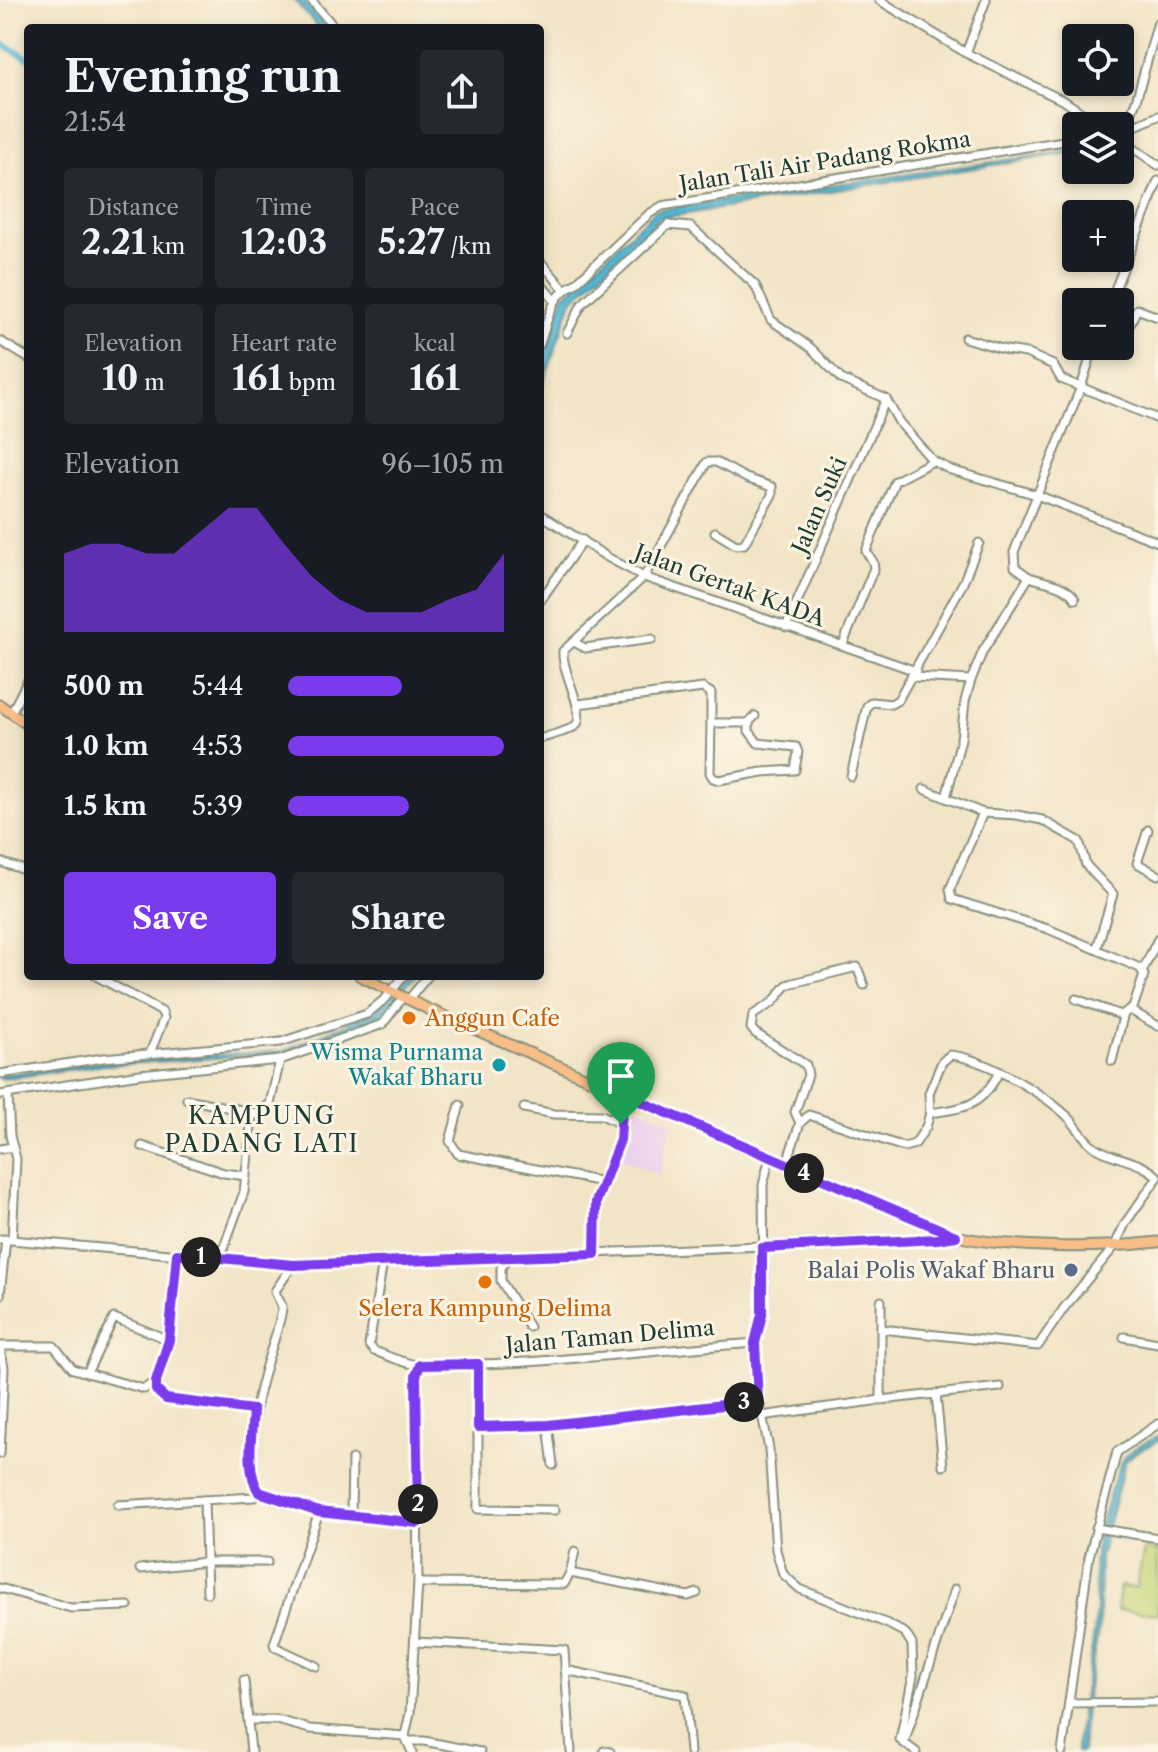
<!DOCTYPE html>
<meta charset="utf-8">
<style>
body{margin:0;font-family:"Libre Caslon Text",serif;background:#242831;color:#f1f3f6;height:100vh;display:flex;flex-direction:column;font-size:30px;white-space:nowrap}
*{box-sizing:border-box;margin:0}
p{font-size:26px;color:#9ea1a6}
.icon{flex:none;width:44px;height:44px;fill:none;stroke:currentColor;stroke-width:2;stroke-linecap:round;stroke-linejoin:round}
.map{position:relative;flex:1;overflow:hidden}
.panel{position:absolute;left:24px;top:24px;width:520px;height:956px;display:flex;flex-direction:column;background:#171b24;border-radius:8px;box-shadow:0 4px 12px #0003}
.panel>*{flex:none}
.controls{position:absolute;left:1062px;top:24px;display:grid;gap:16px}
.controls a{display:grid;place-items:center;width:72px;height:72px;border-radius:8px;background:#171b24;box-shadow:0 4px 12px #0003;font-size:40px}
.pin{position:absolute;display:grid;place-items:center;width:68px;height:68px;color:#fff;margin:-82px -34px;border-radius:50% 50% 50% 0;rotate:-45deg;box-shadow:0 0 8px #0007}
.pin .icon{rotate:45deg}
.km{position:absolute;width:40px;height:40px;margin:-20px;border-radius:50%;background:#222;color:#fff;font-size:22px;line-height:40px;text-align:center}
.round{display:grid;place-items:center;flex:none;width:84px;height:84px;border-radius:8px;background:#242831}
.overview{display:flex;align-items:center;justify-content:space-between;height:136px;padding:0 40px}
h1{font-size:44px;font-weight:700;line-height:60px}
.metrics{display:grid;grid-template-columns:repeat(3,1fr);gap:12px;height:136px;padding:8px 40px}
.metrics div{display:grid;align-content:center;border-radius:8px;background:#242831;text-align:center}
.metrics b{font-size:34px;font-weight:700}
.metrics small{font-size:22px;font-weight:400}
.metrics p{font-size:22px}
.chart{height:224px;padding:16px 40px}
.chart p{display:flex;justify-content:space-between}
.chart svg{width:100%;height:144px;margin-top:8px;fill:#7c3aed;opacity:.7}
.primary-button{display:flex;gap:16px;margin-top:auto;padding:16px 40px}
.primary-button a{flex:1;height:92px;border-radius:8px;background:#7c3aed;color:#fff;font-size:32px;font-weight:700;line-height:92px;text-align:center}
.primary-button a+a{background:#242831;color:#f1f3f6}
ul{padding:0 40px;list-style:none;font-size:26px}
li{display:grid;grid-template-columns:128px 96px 1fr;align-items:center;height:60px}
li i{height:20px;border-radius:10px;background:#7c3aed}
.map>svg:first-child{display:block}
</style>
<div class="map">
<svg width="1158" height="1752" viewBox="0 0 1158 1752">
<rect width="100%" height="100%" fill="#fcf5e5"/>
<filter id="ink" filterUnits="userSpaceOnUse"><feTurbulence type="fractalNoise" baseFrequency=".0125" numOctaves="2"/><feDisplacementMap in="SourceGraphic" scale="16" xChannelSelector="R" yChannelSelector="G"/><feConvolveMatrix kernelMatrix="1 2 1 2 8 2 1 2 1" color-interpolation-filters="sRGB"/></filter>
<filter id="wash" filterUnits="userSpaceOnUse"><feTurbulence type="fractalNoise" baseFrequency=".006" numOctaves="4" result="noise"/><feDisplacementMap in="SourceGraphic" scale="32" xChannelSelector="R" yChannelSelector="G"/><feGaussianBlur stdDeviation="1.8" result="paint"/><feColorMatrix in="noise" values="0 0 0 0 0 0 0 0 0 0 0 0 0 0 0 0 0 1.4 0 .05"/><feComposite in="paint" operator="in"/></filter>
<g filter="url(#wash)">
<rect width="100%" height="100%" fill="#f2e4c6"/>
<!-- built -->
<polygon fill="#ebd1ec" points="636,1106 672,1122 659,1175 622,1159 627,1133 634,1129"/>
<!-- green -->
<polygon fill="#c4d578" stroke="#728956" stroke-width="2" points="1144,1549 1158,1551 1158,1614 1117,1610 1120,1586 1136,1588"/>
<!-- water -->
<g fill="#53b6d2" stroke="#397a83" stroke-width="2">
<polygon points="294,0 303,0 328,28 319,28"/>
<polygon points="1076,150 1076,152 660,218 572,301 540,392 540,363 564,296 656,210"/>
<polygon points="406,976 415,976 382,1014 283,1054 104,1065 0,1079 0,1075 102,1061 282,1051 376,1011"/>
<path d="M1158 1436V1441L1136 1452 1125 1462 1100 1556 1099 1626 1085 1705 1082 1752H1077C1078 1708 1091 1667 1095 1623 1098 1601 1093 1578 1095 1555 1097 1536 1113 1476 1123 1460 1130 1448 1146 1443 1158 1436Z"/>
</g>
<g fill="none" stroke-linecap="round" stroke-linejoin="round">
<!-- canal -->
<polyline stroke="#53b6d2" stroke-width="7" points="0,43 28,58"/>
</g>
</g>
<g filter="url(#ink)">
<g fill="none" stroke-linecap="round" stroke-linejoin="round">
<!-- minor casing -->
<g stroke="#88907d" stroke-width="11">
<g id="minor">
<polyline points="311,0 335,28"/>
<polyline points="879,0 966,53 1066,102 1101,126"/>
<polyline points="966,53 986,0"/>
<polyline points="1124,131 1158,116"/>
<polyline points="1120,133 1124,131 1136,101 1158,22"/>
<polyline points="1120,139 1158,165"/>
<polyline points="668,225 691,227 755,285 771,320 811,348 841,379 886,399 899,422 933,461 951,470 1037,495 1158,542"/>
<polyline points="540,261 564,289"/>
<polyline points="540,283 554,300"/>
<polyline points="1110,302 1158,181"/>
<polyline points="1120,328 1127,330 1137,309 1158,317"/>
<polyline points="567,333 582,304 668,225"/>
<polyline points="965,338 1006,350 1026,353 1053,365 1061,379 1158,419"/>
<polyline points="0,341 28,358"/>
<path d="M540 344C548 320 551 294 575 284L649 214 662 206 1076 139"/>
<polyline points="540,514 607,557 644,577 916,671"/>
<polyline points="1029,577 1015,567 1014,552 1081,387 1094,346"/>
<polyline points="540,601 583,540"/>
<polyline points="786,627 886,399"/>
<polyline points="574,642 585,648 652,639"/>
<polyline points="843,644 874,568 873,562 866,551 895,481 933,461"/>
<polyline points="913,677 971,680"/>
<polyline points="578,704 703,688 711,693 711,723 748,723 755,716"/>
<polyline points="11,713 28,680"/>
<polyline points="711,723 710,773 713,778 719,780 762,772 795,770 798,752 796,747 758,743 749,731 749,722"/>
<path d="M540 739C549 735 569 732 576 725 587 714 561 671 563 651L644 577 707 462H716L746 478 772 487V495L744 544 736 545 715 532"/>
<polyline points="851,776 867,706 872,702 891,704 898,700 963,583 979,543"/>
<polyline points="924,789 983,813 1017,815 1042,820 1079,841 1086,865 1113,894 1097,948"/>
<path d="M946 798 961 739 965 701 971 680 983 651 1029 577C1044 582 1068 585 1075 599"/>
<polyline points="983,813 950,889 952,899 1048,929 1140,968 1144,975 1132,1011 1158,1026"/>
<polyline points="1148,830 1137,863 1158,875"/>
<polyline points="0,862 28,871"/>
<polyline points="1143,970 1158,939"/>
<polyline points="96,976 162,1012 164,1018 150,1053"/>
<polyline points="1076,999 1123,1016"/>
<polyline points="408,1000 428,976"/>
<polyline points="1112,1061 1124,1013 1132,1009"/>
<polyline points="0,1074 103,1058 281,1042 367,1014 386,998 404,976"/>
<polyline points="8,1094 10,1136 16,1159 12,1240"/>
<polyline points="0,1095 140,1074 280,1060 383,1024 403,997"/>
<polyline points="187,1099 255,1113"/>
<polyline points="460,1105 450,1141 458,1154 603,1182"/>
<polyline points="524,1108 554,1114 602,1115 621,1124"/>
<path d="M930 1113C966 1108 982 1106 999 1072"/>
<polyline points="800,1123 795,1112 808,1075 806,1065 755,1033 751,1028 753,1015 773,1002 787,985 793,983 857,967 864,985"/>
<polyline points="142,1146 224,1173 246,1176"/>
<polyline points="0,1149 13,1147"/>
<polyline points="770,1157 763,1185 764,1287 762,1314 755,1343 758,1394 769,1449 776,1550 783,1574 800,1589 888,1624 905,1633 912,1644 913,1676 900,1740 916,1752"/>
<path d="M786 1165 800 1123 809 1115 904 1147 915 1144 926 1127 930 1113 929 1093 942 1062 950 1055C984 1058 1047 1095 1071 1120 1079 1130 1085 1141 1096 1148 1117 1160 1140 1160 1158 1177"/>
<polyline points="0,1239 293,1265 937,1239 956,1236"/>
<polyline points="595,1254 596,1202 620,1140 623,1094"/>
<polyline points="508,1257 501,1268 501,1281 529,1327"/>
<polyline points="220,1258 244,1192 252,1117 270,1104 280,1060"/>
<path d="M383 1262 369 1345 374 1351C387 1355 406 1365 420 1365 532 1366 644 1351 755 1343"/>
<path d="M293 1265 275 1291C276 1296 281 1302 282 1307 283 1317 267 1360 264 1373 257 1398 242 1465 257 1488 271 1511 389 1519 418 1523"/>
<polyline points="0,1295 6,1239"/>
<polyline points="881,1301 881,1400"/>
<polyline points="881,1329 1038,1346 1064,1308 1114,1247 1126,1222 1158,1177"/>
<polyline points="1124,1337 1158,1343"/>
<polyline points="0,1346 54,1346 73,1369 144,1389 156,1381 169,1340 177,1254"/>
<polyline points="0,1347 4,1368 0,1454"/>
<polyline points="478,1364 478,1509 555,1510"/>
<polyline points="87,1373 114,1318 169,1340"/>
<polyline points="156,1381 156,1390 166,1399 253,1410"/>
<polyline points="936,1394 943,1466"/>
<polyline points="761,1416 881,1400 1000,1387"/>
<polyline points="548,1425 553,1465"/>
<polyline points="478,1427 548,1425 758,1401"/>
<polyline points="204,1500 207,1593"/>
<polyline points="118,1505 254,1497 259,1492"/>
<polyline points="351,1514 352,1459"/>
<polyline points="1096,1528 1158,1538"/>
<polyline points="140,1569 206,1562 267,1562"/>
<polyline points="570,1573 688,1596 697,1593"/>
<polyline points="418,1583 564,1584 570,1573 575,1551"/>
<polyline points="0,1588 71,1608 128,1606"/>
<polyline points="415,1642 564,1650 571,1752"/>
<polyline points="316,1666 275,1647 274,1644 319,1512"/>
<polyline points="565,1670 685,1695 690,1752"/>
<polyline points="244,1680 251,1752"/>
<polyline points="1069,1703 1158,1702"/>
<polyline points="250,1720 277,1720 310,1729 405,1736"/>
<polyline points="407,1741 424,1741 480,1752"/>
<polyline points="904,1743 955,1589"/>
<polyline points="604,1751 610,1752"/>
<polyline points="412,1752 405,1736 410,1713 418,1583 416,1376 420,1365"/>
<polyline points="1062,1752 1089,1557 1117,1452 1158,1424"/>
</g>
</g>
<!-- major casing -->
<g stroke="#88907d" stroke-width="13">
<g id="major">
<polyline points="0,705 28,725"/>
<path d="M360 976 428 1009 623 1094 956 1236C1014 1249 1098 1249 1158 1242"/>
</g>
</g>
<!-- minor -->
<use href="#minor" stroke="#fff" stroke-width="7"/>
<!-- major -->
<use href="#major" stroke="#f7be87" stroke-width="9"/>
</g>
</g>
<g fill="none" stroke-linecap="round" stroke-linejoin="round" filter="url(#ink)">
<!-- route casing -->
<g stroke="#fff" stroke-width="16">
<path id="route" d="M623 1094 956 1236 937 1239 762 1248V1314L755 1343 758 1401 548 1425 478 1427V1364L420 1365 416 1376 418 1523 319 1512 259 1492C245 1470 252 1434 253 1410L166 1399 156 1390V1381L169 1340 177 1254 293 1265 595 1254 596 1202 620 1140Z"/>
</g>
<!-- route -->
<use href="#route" stroke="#7c3aed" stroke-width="10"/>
</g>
<!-- markers -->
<g fill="#e8710a" stroke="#fcf5e5" stroke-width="3">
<circle cx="409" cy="1018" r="8"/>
<circle cx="485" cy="1282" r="8"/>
</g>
<circle fill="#0f9aa8" stroke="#fcf5e5" stroke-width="3" cx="499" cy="1065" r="8"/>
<circle fill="#5c6f8a" stroke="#fcf5e5" stroke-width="3" cx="1071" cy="1270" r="8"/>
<g text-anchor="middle" stroke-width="6" stroke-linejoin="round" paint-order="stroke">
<!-- street labels -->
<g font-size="22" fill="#1f3d34" stroke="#fcf5e5">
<text transform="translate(825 161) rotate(-9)" y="8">Jalan Tali Air Padang Rokma</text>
<text transform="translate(819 505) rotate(-66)" y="8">Jalan Suki</text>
<text transform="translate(730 585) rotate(20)" y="8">Jalan Gertak KADA</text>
<text transform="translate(610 1336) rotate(-5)" y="8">Jalan Taman Delima</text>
</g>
<!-- food labels -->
<g font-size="22" fill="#c56008" stroke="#fcf5e5" text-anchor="start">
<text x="425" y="1026">Anggun Cafe</text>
<text x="485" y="1316" text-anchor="middle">Selera Kampung Delima</text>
</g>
<!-- culture labels -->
<g font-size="22" fill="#0d838f" stroke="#fcf5e5" text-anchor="end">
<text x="483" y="1060">Wisma Purnama<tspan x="483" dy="25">Wakaf Bharu</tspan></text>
</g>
<!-- service labels -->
<g font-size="22" fill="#4e5e75" stroke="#fcf5e5" text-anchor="end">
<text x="1055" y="1278">Balai Polis Wakaf Bharu</text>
</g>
<!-- neighbourhood labels -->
<g font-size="24" letter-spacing="2" fill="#1f3d34" stroke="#fcf5e5">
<text x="262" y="1124">KAMPUNG<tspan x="262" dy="28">PADANG LATI</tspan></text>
</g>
</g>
</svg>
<div class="controls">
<a><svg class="icon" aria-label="locate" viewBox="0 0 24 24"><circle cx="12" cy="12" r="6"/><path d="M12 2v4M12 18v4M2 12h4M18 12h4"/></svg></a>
<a><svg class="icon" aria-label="layers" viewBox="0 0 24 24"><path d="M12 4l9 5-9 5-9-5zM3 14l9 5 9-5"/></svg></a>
<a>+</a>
<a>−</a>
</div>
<div class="pin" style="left:621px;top:1124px;background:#1e9e55"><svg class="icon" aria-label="arrive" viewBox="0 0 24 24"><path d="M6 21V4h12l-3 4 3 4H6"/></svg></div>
<b class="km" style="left:201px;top:1257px">1</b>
<b class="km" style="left:418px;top:1504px">2</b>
<b class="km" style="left:744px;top:1402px">3</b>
<b class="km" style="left:804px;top:1173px">4</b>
<section class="panel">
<div class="overview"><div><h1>Evening run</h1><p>21:54</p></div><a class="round"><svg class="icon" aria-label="share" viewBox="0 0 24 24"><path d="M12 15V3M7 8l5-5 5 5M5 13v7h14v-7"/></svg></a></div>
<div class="metrics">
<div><p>Distance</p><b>2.21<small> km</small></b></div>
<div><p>Time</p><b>12:03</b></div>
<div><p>Pace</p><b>5:27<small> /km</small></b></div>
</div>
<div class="metrics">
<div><p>Elevation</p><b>10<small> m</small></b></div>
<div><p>Heart rate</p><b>161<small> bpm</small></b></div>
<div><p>kcal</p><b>161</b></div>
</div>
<div class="chart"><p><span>Elevation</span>96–105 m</p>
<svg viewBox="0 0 160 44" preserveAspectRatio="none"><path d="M0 44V20L10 17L20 17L30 20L40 20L50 13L60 6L70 6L80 17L90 27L100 34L110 38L120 38L130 38L140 34L150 31L160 20V44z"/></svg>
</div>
<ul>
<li><b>500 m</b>5:44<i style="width:53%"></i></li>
<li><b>1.0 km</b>4:53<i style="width:100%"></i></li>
<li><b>1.5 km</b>5:39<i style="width:56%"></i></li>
</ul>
<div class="primary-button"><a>Save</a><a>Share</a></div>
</section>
</div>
